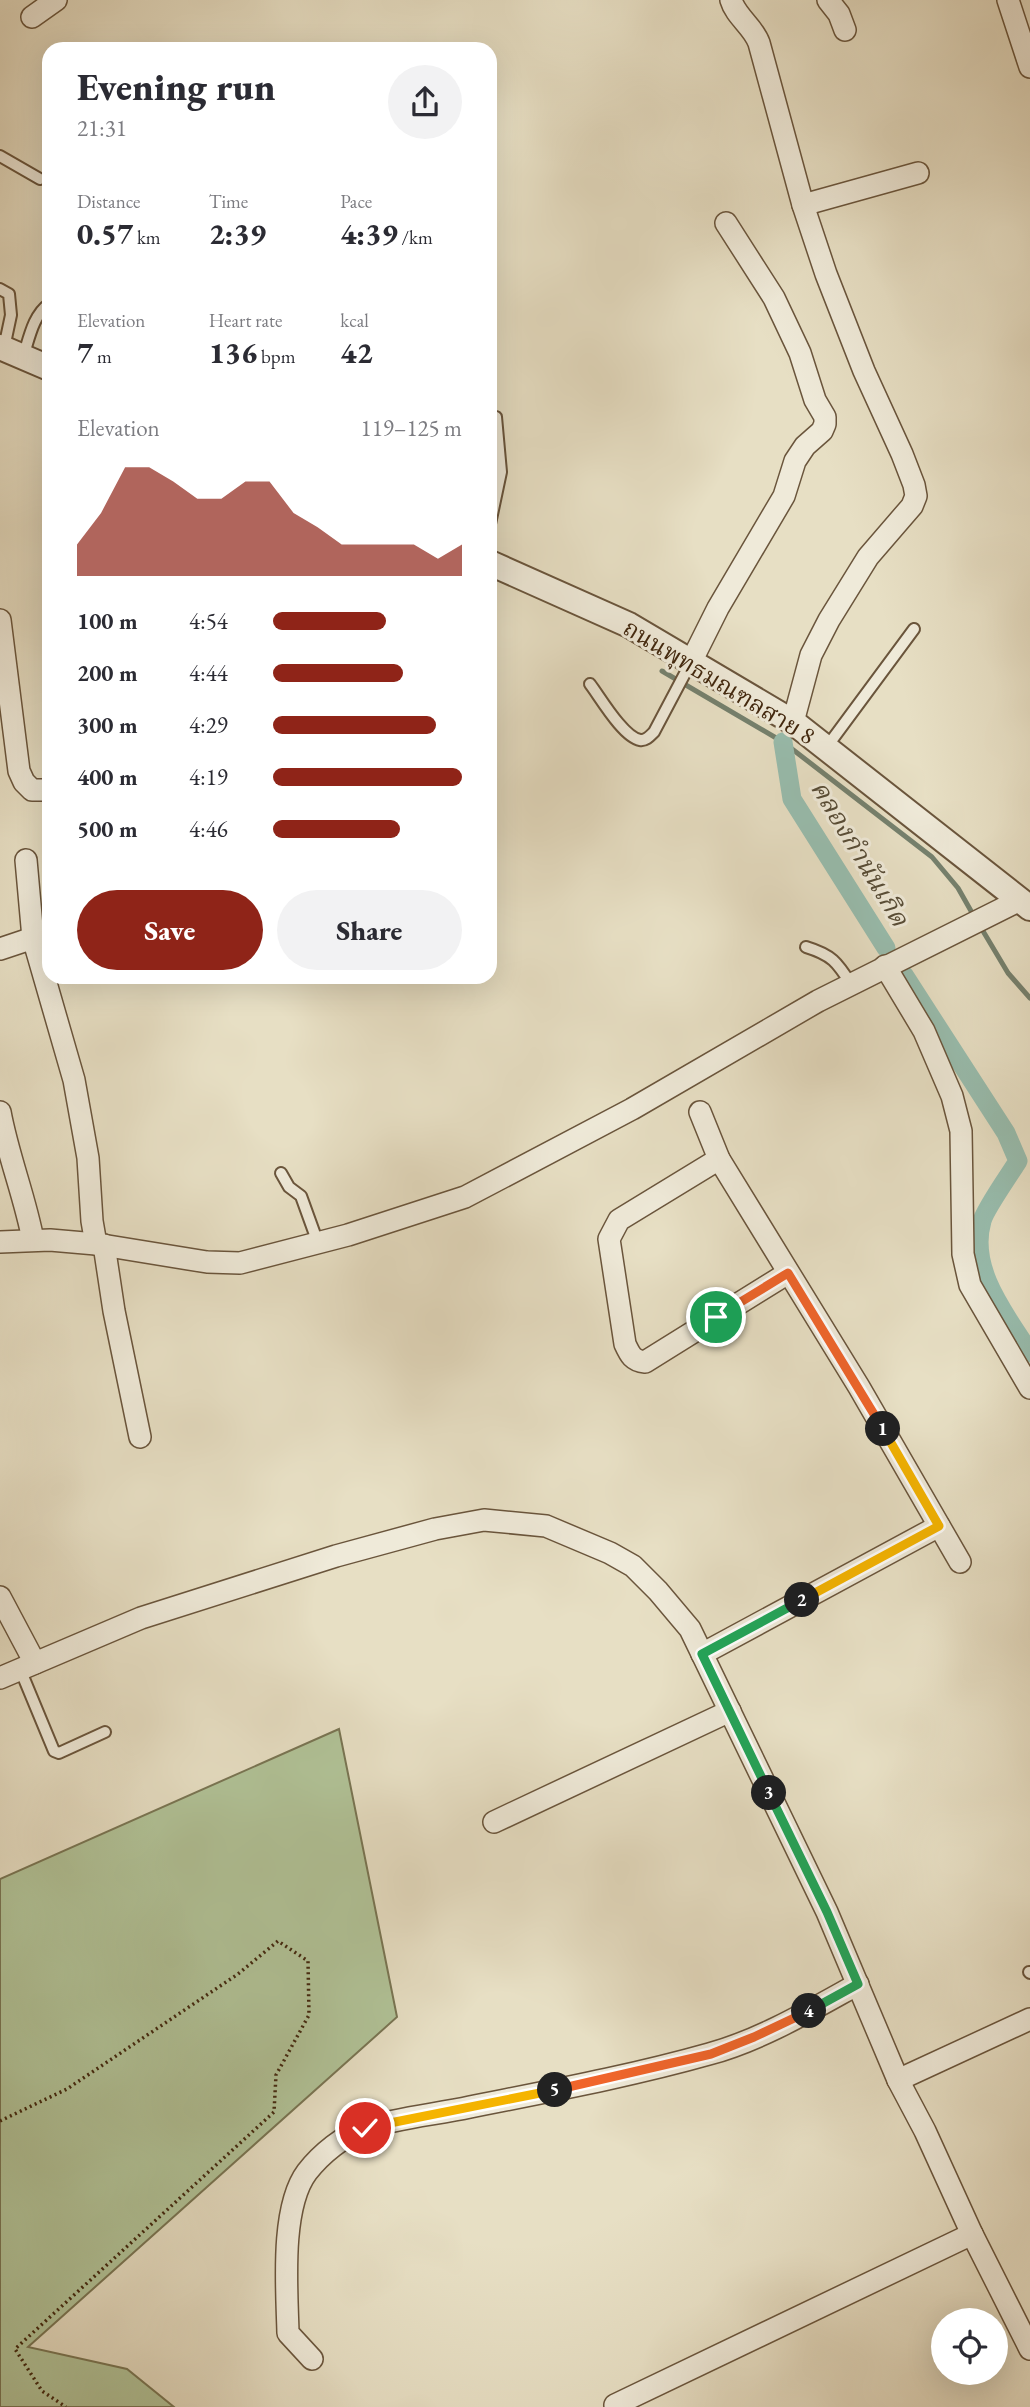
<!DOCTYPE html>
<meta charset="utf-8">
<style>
body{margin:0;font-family:"EB Garamond","Noto Serif Thai",serif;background:#f2f2f3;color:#2b2b33;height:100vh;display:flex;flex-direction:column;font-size:26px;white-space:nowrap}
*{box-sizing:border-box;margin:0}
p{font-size:23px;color:#7c7c81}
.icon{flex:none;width:38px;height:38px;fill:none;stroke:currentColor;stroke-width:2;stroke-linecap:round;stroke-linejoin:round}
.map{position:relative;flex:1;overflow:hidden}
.drawer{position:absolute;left:42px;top:42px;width:455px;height:942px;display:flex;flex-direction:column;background:#fff;border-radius:21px;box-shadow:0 7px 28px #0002}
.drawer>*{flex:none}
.tools{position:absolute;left:931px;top:2308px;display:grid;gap:14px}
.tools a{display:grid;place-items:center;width:77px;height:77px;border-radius:50%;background:#fff;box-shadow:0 7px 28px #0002;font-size:35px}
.pin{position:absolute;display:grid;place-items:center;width:60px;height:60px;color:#fff;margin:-30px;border:4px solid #fff;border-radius:50%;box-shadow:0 2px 7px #0007}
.km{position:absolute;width:35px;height:35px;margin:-18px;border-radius:50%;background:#222;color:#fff;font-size:19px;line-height:35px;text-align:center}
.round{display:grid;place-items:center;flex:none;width:74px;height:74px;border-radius:37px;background:#f2f2f3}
.summary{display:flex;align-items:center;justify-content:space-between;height:119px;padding:0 35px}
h1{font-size:38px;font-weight:800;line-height:52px}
.stats{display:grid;grid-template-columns:repeat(3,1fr);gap:10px;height:119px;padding:7px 35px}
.stats div{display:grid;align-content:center}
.stats b{font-size:30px;font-weight:800}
.stats small{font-size:19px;font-weight:400}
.stats p{font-size:19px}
.chart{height:196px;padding:14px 35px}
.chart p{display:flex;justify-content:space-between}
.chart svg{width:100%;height:126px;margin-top:7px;fill:#8f2418;opacity:.7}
.cta{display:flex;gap:14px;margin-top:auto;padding:14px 35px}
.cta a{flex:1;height:80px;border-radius:42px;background:#8f2418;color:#fff;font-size:28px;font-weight:800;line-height:80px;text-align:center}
.cta a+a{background:#f2f2f3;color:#2b2b33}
ul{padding:0 35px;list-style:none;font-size:23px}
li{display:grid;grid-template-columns:112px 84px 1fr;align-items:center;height:52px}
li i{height:18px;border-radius:9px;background:#8f2418}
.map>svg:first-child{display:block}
</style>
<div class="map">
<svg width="1030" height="2407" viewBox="0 0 1030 2407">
<rect width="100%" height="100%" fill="#e7dfc4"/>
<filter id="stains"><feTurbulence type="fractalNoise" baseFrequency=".00286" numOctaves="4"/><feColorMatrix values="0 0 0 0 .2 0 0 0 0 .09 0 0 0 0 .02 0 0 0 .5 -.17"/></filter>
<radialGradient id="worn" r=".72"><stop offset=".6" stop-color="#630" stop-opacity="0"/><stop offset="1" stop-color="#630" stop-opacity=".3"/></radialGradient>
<!-- green -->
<polygon fill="#b1c398" stroke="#797553" stroke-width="2" points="339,1729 397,2017 28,2347 127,2369 174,2407 0,2407 0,1879"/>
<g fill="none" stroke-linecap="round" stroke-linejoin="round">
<!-- stream -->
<g stroke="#75816e" stroke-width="5">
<polyline points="662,671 783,742 932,857 958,888 975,918"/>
<polyline points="980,926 1008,973 1030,998"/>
</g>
<!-- canal -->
<g stroke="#98bdae" stroke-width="19">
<polyline points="783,742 792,799 886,948"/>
<path d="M904 975 1006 1133 1018 1161C1010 1174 985 1209 982 1221 968 1269 1006 1315 1030 1353"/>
</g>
<!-- service casing -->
<g stroke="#6a553c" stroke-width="14">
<g id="service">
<polyline points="0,156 40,179"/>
<polyline points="0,289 9,294 11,315 4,348"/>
<path d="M23 357C29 339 33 315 49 304"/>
<polyline points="490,524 501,472 496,417"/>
<path d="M590 684C600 697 623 737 640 740 646 741 650 736 654 732L691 662"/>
<polyline points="826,748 914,629"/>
<path d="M806 947C832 955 837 962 851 984"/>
<polyline points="281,1173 289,1187 301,1196 318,1243"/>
<polyline points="20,1669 54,1751 59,1753 105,1732"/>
<polyline points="1029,1972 1030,1973"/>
</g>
</g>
<!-- minor casing -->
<g stroke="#6a553c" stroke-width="24">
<g id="minor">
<path d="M731 0C736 17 753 26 759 43L803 205 826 274 864 371 902 454 914 485 916 496 912 506 868 557 829 620 811 655 793 722"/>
<polyline points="828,0 839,14 845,30"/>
<polyline points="1008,0 1030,67"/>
<polyline points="32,17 56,0"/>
<polyline points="803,205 918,173"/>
<polyline points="0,620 19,771 24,782 32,790 49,790"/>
<polyline points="691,662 718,608 784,496 795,461 805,446 822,431 825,424 825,417 815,400 800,353 774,298 726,223"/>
<polyline points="26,860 33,938 74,1080 88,1158 92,1221 96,1244"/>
<polyline points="0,949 33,938"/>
<polyline points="885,966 924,1031 952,1096 961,1131 963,1254 970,1285 1030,1388"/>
<path d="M0 1112C8 1156 25 1197 33 1240"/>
<polyline points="700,1112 719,1159 859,1387 960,1562"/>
<path d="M719 1159 619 1220 609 1239 625 1344C630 1355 633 1361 645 1362L788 1273"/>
<polyline points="0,1242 50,1240 96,1244 207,1262 240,1263 348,1235 465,1197 632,1109 818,1001 1020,900"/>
<polyline points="104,1245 114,1311 140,1437"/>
<polyline points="0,1597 35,1663"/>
<polyline points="702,1654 939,1526"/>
<polyline points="0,1678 141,1618 336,1556 435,1529 484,1520 546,1526 610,1553 633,1566 658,1591 690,1629 827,1912 898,2080 925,2131 972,2234 1030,2349"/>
<polyline points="494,1822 730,1711"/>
<polyline points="898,2080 1030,2019"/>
<path d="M312 2359 288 2333C287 2290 280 2208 307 2172 321 2154 344 2135 366 2128 397 2118 438 2114 470 2107 550 2091 631 2076 709 2054 761 2040 811 2010 858 1984"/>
<polyline points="615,2405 972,2234"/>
</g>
</g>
<!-- tertiary casing -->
<g stroke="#6a553c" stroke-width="28">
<g id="tertiary">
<polyline points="0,347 49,368"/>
<polyline points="490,563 629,625 793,722 1030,908"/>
</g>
</g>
<!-- path -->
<polyline stroke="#41270e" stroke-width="3.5" stroke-dasharray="2 3.5" stroke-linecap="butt" points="0,2121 67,2089 238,1974 278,1941 308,1961 309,2015 276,2075 274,2112 15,2349 42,2391 66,2407"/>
<!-- service -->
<use href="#service" stroke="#efead9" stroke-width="10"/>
<!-- minor -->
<use href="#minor" stroke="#efead9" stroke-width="21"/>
<!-- tertiary -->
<use href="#tertiary" stroke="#efead9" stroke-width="24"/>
</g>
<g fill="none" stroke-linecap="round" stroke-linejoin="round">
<!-- split-1 casing -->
<g stroke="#fff" stroke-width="14">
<polyline id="split-1" points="716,1317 788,1273 883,1429"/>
</g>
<!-- split-2 casing -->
<g stroke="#fff" stroke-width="14">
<polyline id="split-2" points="802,1600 939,1526 883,1429"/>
</g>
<!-- split-3 casing -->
<g stroke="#fff" stroke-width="14">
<polyline id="split-3" points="769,1793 702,1654 802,1600"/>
</g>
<!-- split-4 casing -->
<g stroke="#fff" stroke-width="14">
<polyline id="split-4" points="769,1793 827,1912 858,1984 809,2011"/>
</g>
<!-- split-5 casing -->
<g stroke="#fff" stroke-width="14">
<polyline id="split-5" points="555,2090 711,2054 754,2037 809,2011"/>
</g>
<!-- split-6 casing -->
<g stroke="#fff" stroke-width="14">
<polyline id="split-6" points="365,2128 555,2090"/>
</g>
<!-- split-1 -->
<use href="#split-1" stroke="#f0652b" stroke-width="9"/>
<!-- split-2 -->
<use href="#split-2" stroke="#f5b400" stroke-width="9"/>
<!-- split-3 -->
<use href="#split-3" stroke="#22a559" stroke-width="9"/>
<!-- split-4 -->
<use href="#split-4" stroke="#22a559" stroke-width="9"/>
<!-- split-5 -->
<use href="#split-5" stroke="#f0652b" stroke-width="9"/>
<!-- split-6 -->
<use href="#split-6" stroke="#f5b400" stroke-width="9"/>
</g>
<g text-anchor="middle" stroke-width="6" stroke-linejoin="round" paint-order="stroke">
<!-- street labels -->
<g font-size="24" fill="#41270e" stroke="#efead9">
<text transform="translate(719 682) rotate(31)" y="8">ถนนพุทธมณฑลสาย 8</text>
</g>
<!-- water labels -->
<g font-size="26" font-style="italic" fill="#574c36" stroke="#efead9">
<text transform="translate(860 853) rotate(59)" y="9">คลองกำนันเกิด</text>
</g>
</g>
<rect width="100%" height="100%" filter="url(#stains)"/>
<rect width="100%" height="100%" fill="url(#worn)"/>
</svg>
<div class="tools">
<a><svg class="icon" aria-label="locate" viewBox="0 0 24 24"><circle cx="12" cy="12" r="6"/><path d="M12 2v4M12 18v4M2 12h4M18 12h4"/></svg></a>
</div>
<div class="pin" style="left:716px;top:1317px;background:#1e9e55"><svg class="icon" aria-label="arrive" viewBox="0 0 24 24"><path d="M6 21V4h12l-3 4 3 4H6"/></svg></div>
<div class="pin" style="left:365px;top:2128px;background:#d93025"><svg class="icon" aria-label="check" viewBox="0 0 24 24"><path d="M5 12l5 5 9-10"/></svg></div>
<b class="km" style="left:883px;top:1429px">1</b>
<b class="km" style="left:802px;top:1600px">2</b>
<b class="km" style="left:769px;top:1793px">3</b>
<b class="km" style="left:809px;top:2011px">4</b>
<b class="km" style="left:555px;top:2090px">5</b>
<section class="drawer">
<div class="summary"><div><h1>Evening run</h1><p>21:31</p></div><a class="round"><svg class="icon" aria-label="share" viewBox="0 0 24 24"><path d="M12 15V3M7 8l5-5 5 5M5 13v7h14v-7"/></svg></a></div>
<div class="stats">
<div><p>Distance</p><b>0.57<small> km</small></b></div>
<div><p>Time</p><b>2:39</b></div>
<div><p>Pace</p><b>4:39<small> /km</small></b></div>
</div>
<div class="stats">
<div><p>Elevation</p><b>7<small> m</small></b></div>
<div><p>Heart rate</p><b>136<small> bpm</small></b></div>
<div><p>kcal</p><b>42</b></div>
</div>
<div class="chart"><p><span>Elevation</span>119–125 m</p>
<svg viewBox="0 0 160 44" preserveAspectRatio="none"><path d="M0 44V33L10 22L20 6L30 6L40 11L50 17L60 17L70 11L80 11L90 22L100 27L110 33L120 33L130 33L140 33L150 38L160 33V44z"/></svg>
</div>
<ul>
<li><b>100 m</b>4:54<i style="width:60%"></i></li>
<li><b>200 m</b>4:44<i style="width:69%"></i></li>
<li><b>300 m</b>4:29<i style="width:86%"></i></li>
<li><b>400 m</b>4:19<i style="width:100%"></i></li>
<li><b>500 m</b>4:46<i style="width:67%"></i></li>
</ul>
<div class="cta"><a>Save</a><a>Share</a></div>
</section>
</div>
